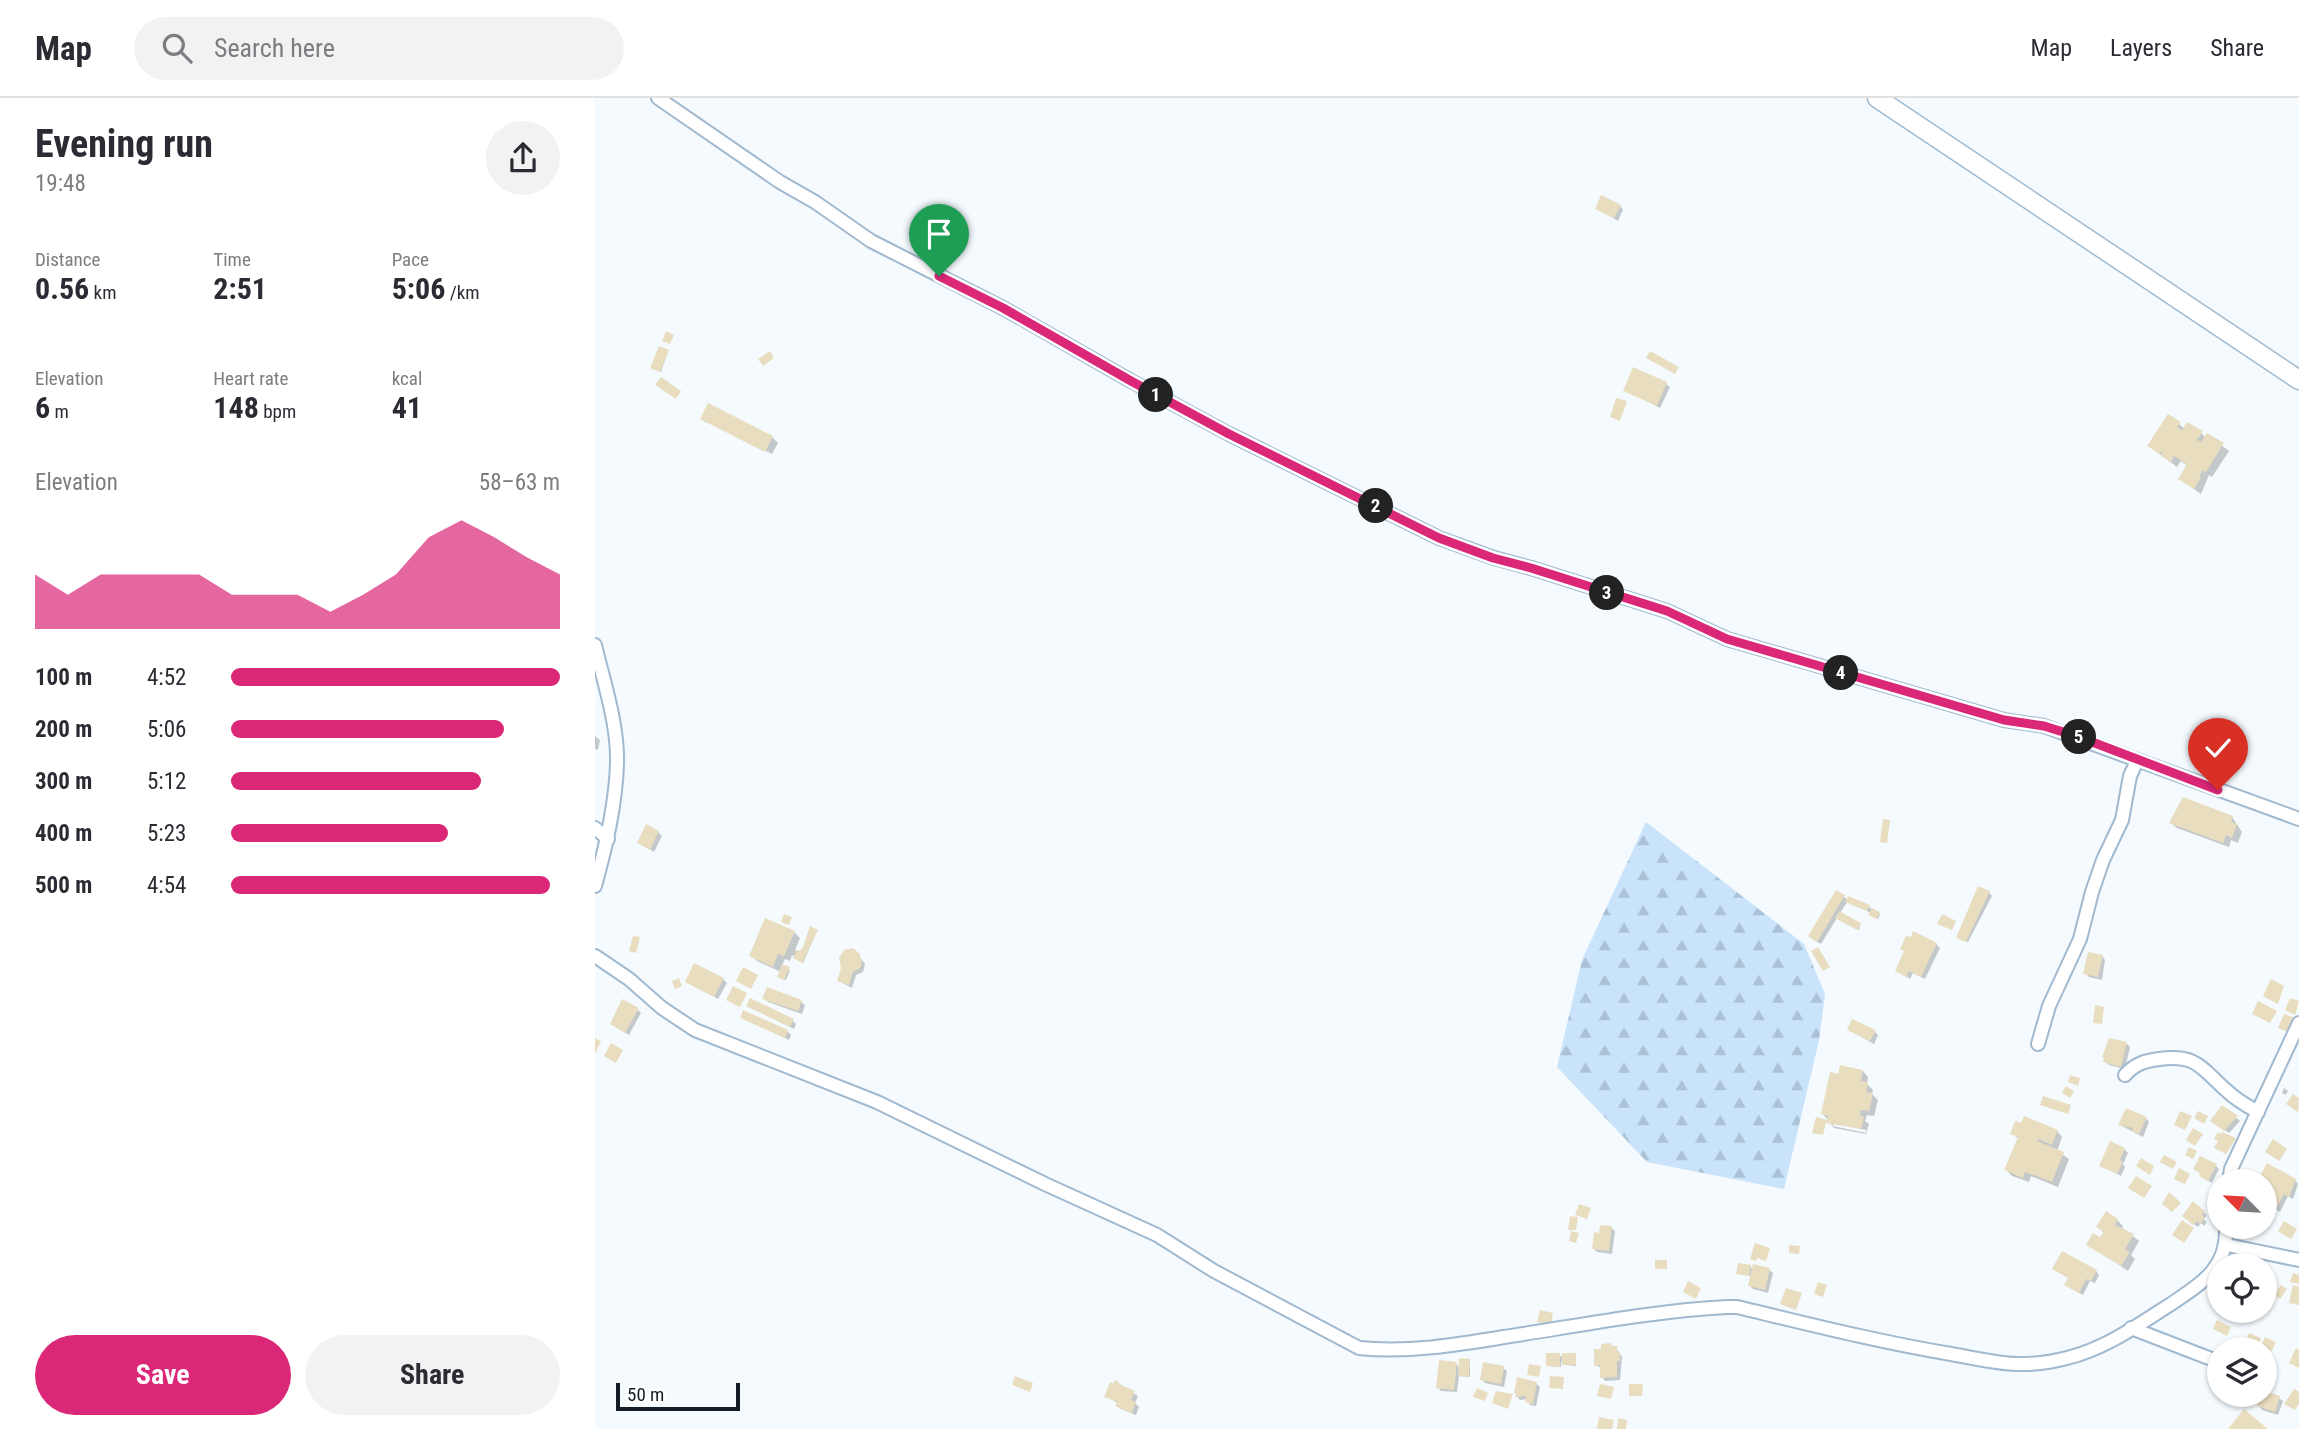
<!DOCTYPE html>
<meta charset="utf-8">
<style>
body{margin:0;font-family:"Roboto Condensed",sans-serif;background:#f2f2f3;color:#2b2b33;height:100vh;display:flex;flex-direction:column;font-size:26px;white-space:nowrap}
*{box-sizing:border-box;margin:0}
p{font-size:23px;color:#7c7c81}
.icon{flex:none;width:38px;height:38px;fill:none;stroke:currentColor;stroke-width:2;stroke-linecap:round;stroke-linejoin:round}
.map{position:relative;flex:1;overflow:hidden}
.sheet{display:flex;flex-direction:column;background:#fff;width:595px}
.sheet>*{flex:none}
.needle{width:46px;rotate:294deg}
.tools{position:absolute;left:1612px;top:1071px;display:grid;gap:14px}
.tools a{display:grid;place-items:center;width:70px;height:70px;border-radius:50%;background:#fff;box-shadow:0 2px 5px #0004;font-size:35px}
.scale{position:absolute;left:21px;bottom:18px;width:124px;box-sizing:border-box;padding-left:7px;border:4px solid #131c24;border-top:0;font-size:19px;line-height:24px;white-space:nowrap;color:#131c24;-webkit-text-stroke:5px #fff;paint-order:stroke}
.pin{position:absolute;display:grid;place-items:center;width:60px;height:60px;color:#fff;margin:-72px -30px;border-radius:50% 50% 50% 0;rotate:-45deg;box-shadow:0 0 7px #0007}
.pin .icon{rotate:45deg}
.km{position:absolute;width:35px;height:35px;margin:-18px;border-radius:50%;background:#222;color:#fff;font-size:19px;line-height:35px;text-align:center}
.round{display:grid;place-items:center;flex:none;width:74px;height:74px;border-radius:37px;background:#f2f2f3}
.head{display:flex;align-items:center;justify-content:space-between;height:119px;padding:0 35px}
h1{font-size:38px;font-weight:700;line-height:52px}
.metrics{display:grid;grid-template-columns:repeat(3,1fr);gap:10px;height:119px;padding:7px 35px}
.metrics div{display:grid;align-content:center}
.metrics b{font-size:30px;font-weight:700}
.metrics small{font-size:19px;font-weight:400}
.metrics p{font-size:19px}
.chart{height:196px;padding:14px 35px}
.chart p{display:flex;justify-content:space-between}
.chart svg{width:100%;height:126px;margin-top:7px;fill:#db2777;opacity:.7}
.cta{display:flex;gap:14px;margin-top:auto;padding:14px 35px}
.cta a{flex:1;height:80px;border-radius:42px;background:#db2777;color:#fff;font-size:28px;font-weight:700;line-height:80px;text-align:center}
.cta a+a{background:#f2f2f3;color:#2b2b33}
ul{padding:0 35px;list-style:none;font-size:23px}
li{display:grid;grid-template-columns:112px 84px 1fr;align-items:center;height:52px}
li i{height:18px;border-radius:9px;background:#db2777}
header{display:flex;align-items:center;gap:42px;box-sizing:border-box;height:98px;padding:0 35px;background:#fff;border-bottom:2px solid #e1e1e2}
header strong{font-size:33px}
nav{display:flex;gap:38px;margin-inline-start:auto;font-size:24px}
.search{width:490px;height:63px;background:#f2f2f3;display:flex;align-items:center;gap:18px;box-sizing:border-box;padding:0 24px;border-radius:38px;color:#7c7c81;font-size:26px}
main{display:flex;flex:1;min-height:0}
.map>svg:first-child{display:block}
</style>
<header>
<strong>Map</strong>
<div class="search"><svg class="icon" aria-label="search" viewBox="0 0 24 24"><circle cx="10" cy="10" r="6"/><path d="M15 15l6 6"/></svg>Search here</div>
<nav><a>Map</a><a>Layers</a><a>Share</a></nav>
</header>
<main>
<section class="sheet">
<div class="head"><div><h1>Evening run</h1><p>19:48</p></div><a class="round"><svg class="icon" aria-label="share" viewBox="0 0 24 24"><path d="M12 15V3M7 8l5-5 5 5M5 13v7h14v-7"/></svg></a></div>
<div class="metrics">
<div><p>Distance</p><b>0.56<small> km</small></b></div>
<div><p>Time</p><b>2:51</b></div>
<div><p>Pace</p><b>5:06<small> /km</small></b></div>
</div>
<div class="metrics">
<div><p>Elevation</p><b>6<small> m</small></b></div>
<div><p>Heart rate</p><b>148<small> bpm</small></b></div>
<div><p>kcal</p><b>41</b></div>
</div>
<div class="chart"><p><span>Elevation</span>58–63 m</p>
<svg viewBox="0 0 160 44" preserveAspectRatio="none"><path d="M0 44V25L10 32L20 25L30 25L40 25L50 25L60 32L70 32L80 32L90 38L100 32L110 25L120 12L130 6L140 12L150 19L160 25V44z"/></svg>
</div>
<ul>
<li><b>100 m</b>4:52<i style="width:100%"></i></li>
<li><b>200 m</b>5:06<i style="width:83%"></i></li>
<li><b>300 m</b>5:12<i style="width:76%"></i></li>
<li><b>400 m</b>5:23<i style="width:66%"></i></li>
<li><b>500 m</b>4:54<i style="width:97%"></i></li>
</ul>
<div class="cta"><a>Save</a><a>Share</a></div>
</section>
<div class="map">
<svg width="1704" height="1331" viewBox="0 0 1704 1331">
<defs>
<pattern id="forest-firs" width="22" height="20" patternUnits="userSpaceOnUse" patternTransform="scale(1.75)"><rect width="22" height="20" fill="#c8e3fa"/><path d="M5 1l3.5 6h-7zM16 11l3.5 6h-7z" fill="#abc2d6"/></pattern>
</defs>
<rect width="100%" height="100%" fill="#f4fafe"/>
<!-- forest -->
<polygon fill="url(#forest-firs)" points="1051,724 1209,846 1230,896 1224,942 1189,1091 1052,1064 962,969 987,862"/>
<!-- shadow -->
<g fill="#0003" fill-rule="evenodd">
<polygon points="1025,108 1028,112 1023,123 1002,110"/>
<polygon points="73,253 66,274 58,271"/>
<polygon points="1071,286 1075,289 1065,310 1030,292"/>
<polygon points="107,321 177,339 183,345 177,356 111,323 111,325"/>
<polygon points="1584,326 1590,331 1606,335 1611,340 1613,337 1634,353 1617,379 1614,377 1606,396 1585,381 1593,368 1586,363 1582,369 1554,348"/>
<polygon points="0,638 5,642 3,652 0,651"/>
<polygon points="1637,719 1647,734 1643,745 1636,742 1634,749 1582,730 1576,725"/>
<polygon points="63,734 67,738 59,754 44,744"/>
<polygon points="1242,794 1253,802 1274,809 1285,816 1283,821 1277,818 1276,815 1252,804 1245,815 1265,826 1264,832 1242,820 1226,846 1219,842"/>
<polygon points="1394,794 1397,798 1373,844 1365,840"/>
<polygon points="222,833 208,865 197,857 195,863 190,861 187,867 195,872 191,882 185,880 186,874 162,863 156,857 199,834 205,840 200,852 205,855"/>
<polygon points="1341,846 1345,850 1330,881 1318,875 1315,881 1302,872"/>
<polygon points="262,855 270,866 268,874 261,877 257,890 244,883"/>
<polygon points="1507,858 1510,862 1507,882 1494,879 1490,875"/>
<polygon points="128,881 132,885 123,901 92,884"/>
<polygon points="169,900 206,904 210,907 207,916 173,904"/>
<polygon points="153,908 198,923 201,926 199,931"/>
<polygon points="43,912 46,915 34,937 17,926"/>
<polygon points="147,919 192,933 196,937 194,942"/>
<polygon points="1254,932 1280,934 1283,937 1279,946"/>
<polygon points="1532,946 1535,949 1530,971 1514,967 1510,963"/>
<path d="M1268 973 1273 979 1272 986 1278 992 1277 996 1283 1002 1279 1018 1272 1017 1270 1023 1274 1026 1271 1036 1239 1030 1228 1016 1244 978ZM1238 1025 1271 1032V1035L1238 1028Z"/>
<polygon points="1689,990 1693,993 1691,997 1687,995"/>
<polygon points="1627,1009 1645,1023 1634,1035 1621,1026"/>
<polygon points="1551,1020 1554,1024 1548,1039 1525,1027"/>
<polygon points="1462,1033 1467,1039 1462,1053 1474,1061 1463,1089 1436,1078 1434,1084 1417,1078 1411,1072 1424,1041 1417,1035"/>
<polygon points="1529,1051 1533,1055 1528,1066 1530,1069 1526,1078 1506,1067"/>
<polygon points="1621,1068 1624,1071 1617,1085 1606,1078"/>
<polygon points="1666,1080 1700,1082 1703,1086 1698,1101 1693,1098 1685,1114 1670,1105 1670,1083"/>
<polygon points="1609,1114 1612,1117 1609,1121 1612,1124 1609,1128 1606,1125 1603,1129 1592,1121"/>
<polygon points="1522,1122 1528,1128 1527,1130 1544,1143 1536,1157 1540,1161 1533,1173 1493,1146 1506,1142 1510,1136 1503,1129"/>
<polygon points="1016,1130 1020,1133 1017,1156 1002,1154 999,1151 1006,1137"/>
<polygon points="1155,1168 1158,1172 1174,1172 1178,1175 1173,1195 1158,1191 1155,1188 1157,1178 1143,1176"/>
<polygon points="1459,1171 1501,1173 1504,1177 1500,1185 1495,1183 1488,1197 1475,1190 1475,1181"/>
<polygon points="1016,1247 1021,1250 1027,1259 1025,1282 1010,1283 1007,1279 1006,1270 1001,1267 1008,1252"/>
<polygon points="965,1257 968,1261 980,1257 981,1268 970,1267 966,1264 966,1269 953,1268"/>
<polygon points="875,1263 875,1279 864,1278 862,1294 846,1293 843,1289 861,1266 865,1270"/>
<polygon points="908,1270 912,1273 909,1289 890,1285 887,1281"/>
<polygon points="523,1285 543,1298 540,1305 544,1309 541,1317 526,1311 522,1308 524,1306 511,1298"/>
<polygon points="942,1286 945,1289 941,1308 935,1307 932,1301 925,1302 922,1298"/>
<polygon points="1670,1295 1684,1300 1688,1303 1683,1317 1667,1312 1664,1308"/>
</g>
<!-- building -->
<g fill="#e9ddbf">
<polygon points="1006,97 1026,107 1019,120 1000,111"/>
<polygon points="71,233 79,237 75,246 67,243"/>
<polygon points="64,248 74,252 65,274 55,270"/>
<polygon points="175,253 179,260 168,268 163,261"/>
<polygon points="1055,253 1084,269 1080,276 1051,260"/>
<polygon points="1038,269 1072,284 1062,308 1028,293"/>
<polygon points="66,279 86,293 81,301 60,287"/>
<polygon points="1021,300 1032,303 1025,323 1015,319"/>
<polygon points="113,305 178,338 170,354 105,321"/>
<polygon points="1573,316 1586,324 1582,329 1587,332 1592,324 1608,333 1602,342 1606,344 1612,335 1629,345 1611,374 1608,372 1604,379 1606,380 1599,391 1583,381 1592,366 1579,358 1576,364 1566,358 1568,351 1565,356 1552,348"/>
<polygon points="1588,699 1638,718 1636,724 1642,726 1637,740 1631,737 1628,745 1574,725"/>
<polygon points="1288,721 1295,722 1292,745 1285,744"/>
<polygon points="51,726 64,733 55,752 42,745"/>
<polygon points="1383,788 1395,793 1371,844 1361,840"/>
<polygon points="1241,792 1250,797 1222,844 1213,838"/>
<polygon points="1253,798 1275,807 1272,813 1250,804"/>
<polygon points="1277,810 1285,814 1281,821 1273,817"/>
<polygon points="1244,813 1266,825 1262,832 1240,820"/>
<polygon points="189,816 197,819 194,827 186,824"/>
<polygon points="1347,816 1361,823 1357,832 1342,826"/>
<polygon points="170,820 200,833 189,858 183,856 178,869 154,858"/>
<polygon points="215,828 223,832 207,865 198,860 202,852 205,853 208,849"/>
<polygon points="1318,833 1342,845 1326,879 1314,873 1311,879 1300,873 1309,853 1305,851 1311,838 1316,839"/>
<polygon points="38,838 45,839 41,855 34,853"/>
<polygon points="1223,849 1235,869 1228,873 1216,853"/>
<polygon points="258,850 265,856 267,865 265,870 258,874 254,887 242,883 246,870 244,860 249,852"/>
<polygon points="1493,854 1508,857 1503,879 1488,876"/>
<polygon points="99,865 129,880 119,899 90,884"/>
<polygon points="187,866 195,869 189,882 182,879"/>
<polygon points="148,869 163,877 156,891 141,883"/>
<polygon points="84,880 87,888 80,891 77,883"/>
<polygon points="1676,881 1689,888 1683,906 1668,898"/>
<polygon points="138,888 152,895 145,909 131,902"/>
<polygon points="172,889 207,902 203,913 167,901"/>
<polygon points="155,900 199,921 195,929 151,908"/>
<polygon points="1695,900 1704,903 1700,917 1690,912"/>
<polygon points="27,901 44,910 30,935 15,926"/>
<polygon points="1663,903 1682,913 1675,925 1657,916"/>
<polygon points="1500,907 1509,909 1507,926 1498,925"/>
<polygon points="148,912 193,932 190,940 145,920"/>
<polygon points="1689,916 1700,920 1694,934 1683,930"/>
<polygon points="1257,921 1281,932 1275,943 1252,932"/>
<polygon points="0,940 6,943 0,956"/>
<polygon points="1514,940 1532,944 1526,969 1508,964 1509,960 1507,959"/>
<polygon points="16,945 28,952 21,965 9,958"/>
<polygon points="1245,967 1268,972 1266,983 1273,984 1271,994 1278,995 1274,1013 1266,1012 1265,1018 1269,1019 1266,1031 1231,1025 1228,1037 1217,1035 1221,1019 1232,1022 1233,1018 1226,1016 1235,974 1243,976"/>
<polygon points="1475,977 1485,980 1483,988 1473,984"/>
<polygon points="1471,988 1479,993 1475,1000 1467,995"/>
<polygon points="1698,996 1704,1000 1703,1014 1691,1006"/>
<polygon points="1448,998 1476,1007 1473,1016 1445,1007"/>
<polygon points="1627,1007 1643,1018 1629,1033 1615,1023"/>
<polygon points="1531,1010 1552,1019 1544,1036 1537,1033 1538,1030 1523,1027"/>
<polygon points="1585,1013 1597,1018 1590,1032 1579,1027"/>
<polygon points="1603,1013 1613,1018 1609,1026 1599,1020"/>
<polygon points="1429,1018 1463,1032 1457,1047 1443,1041 1442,1043 1469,1054 1457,1084 1430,1074 1428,1080 1409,1072 1423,1039 1415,1036 1420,1023 1426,1025"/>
<polygon points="1598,1030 1608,1036 1600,1048 1591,1042"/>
<polygon points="1623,1034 1626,1036 1627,1034 1641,1040 1631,1056 1619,1050 1623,1043 1619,1041"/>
<polygon points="1678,1041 1692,1051 1684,1063 1670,1054"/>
<polygon points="1515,1043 1530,1050 1525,1062 1528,1064 1522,1076 1504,1068"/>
<polygon points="1594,1049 1602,1053 1598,1061 1590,1057"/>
<polygon points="1569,1057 1582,1064 1578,1071 1565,1064"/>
<polygon points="1605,1058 1622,1066 1613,1083 1604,1078 1605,1075 1598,1071"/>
<polygon points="1546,1060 1559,1068 1555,1077 1541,1068"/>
<polygon points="1672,1065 1701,1081 1694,1099 1689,1096 1681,1111 1670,1105 1670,1083 1664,1080"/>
<polygon points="1584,1070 1595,1076 1590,1086 1579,1081"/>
<polygon points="1541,1078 1557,1088 1549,1100 1533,1090"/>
<polygon points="1574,1094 1586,1105 1577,1114 1567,1106"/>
<polygon points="1598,1103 1610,1113 1607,1117 1610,1120 1605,1126 1602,1123 1598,1127 1587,1118"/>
<polygon points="984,1106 996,1110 992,1121 980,1117"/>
<polygon points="1511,1113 1523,1121 1520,1127 1539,1136 1530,1151 1535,1154 1526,1168 1491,1147 1498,1135 1505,1139 1509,1134 1501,1129"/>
<polygon points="975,1118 983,1119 981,1132 973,1132"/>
<polygon points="1587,1122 1599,1130 1589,1145 1577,1137"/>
<polygon points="1689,1123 1702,1131 1696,1141 1683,1133"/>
<polygon points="1005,1127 1017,1128 1014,1153 997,1151 999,1134 1004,1135"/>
<polygon points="976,1133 984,1135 981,1145 974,1143"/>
<polygon points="1160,1145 1175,1150 1171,1163 1162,1160 1161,1163 1155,1161"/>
<polygon points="1194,1147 1205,1148 1204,1156 1194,1155"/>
<polygon points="1467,1153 1502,1172 1496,1183 1491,1181 1484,1195 1469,1187 1473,1180 1457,1171"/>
<rect x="1060" y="1162" width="12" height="9"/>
<polygon points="1143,1165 1156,1167 1154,1178 1141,1176"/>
<polygon points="1158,1166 1175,1170 1170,1192 1153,1188"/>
<polygon points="1698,1175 1704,1177 1704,1186 1695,1184"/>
<polygon points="1093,1183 1106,1190 1101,1201 1088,1194"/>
<polygon points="1223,1184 1232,1187 1228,1199 1219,1196"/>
<polygon points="1686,1187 1692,1191 1685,1201 1679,1196"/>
<polygon points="1698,1187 1704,1189 1704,1207 1694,1205"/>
<polygon points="1191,1190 1207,1195 1201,1212 1185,1206"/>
<polygon points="945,1212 958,1215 956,1227 942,1224"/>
<polygon points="1622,1222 1636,1229 1632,1238 1618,1231"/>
<polygon points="1654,1235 1666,1240 1662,1248 1651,1243"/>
<polygon points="1670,1239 1681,1244 1677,1253 1666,1249"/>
<polygon points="1016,1245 1016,1248 1022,1248 1022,1254 1025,1254 1025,1263 1022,1263 1022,1279 1005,1280 1005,1267 999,1268 999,1251 1006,1251 1006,1246"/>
<polygon points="1701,1250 1704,1252 1704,1270 1694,1265"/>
<polygon points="951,1255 965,1255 965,1269 951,1268"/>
<rect x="967" y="1255" width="14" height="12"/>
<polygon points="864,1260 875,1261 874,1279 863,1278"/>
<polygon points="844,1262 862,1264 859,1292 841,1290"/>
<polygon points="888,1264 909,1268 906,1286 885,1282"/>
<polygon points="934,1266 946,1268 944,1279 932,1277"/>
<polygon points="420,1278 438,1285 435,1294 417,1287"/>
<polygon points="955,1278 969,1279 968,1291 954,1290"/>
<polygon points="922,1279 942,1284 938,1306 930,1304 931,1298 920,1299 921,1296 919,1295"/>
<polygon points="520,1282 524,1284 523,1286 540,1293 536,1302 541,1304 537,1315 520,1308 523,1304 509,1299 515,1284 518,1285"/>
<polygon points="1005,1286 1019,1289 1016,1301 1002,1298"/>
<polygon points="1034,1286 1048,1286 1047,1298 1034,1298"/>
<polygon points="882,1290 893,1295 890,1303 878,1299"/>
<polygon points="1699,1291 1704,1294 1704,1306 1700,1312 1689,1306"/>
<polygon points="901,1293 918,1296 913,1311 897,1305"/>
<polygon points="1670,1293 1685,1298 1680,1314 1662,1308 1666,1297 1670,1297"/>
<polygon points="1649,1311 1673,1331 1633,1331"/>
<polygon points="1004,1319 1019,1322 1017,1331 1002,1331"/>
<polygon points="1023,1320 1032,1322 1031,1331 1022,1331"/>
</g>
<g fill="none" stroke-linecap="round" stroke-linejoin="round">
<!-- street casing -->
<g stroke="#a0b9cf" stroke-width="16">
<g id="street">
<polyline points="63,0 185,84 220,104 276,143 408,210 536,283 634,336 844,440 899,460 936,470 1072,513 1132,541 1409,622 1449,628 1704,721"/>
<path d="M0 547C9 585 23 626 22 665 21 706 11 748 0 788"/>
<polyline points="0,730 13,741"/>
<path d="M0 858 34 881 67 910 100 932 282 1004 450 1086 562 1137 619 1173 764 1250C812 1255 861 1247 909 1239 982 1228 1057 1213 1132 1209H1142C1213 1226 1284 1244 1356 1256 1402 1264 1425 1272 1472 1260 1510 1251 1543 1227 1576 1206 1607 1185 1633 1170 1631 1129"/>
<polyline points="1443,946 1454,908 1485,841 1497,794 1508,762 1527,722 1535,678 1542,663"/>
<path d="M1530 977C1540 966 1549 963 1564 961 1602 956 1606 970 1631 992 1640 1001 1652 1008 1663 1014"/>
<polyline points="1634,1083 1636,1071 1704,925"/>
<polyline points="1632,1147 1704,1162"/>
<polyline points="1536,1230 1624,1264"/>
</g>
</g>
<!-- secondary casing -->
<g stroke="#a0b9cf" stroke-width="21">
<polyline id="secondary" points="1282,0 1704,282"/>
</g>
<!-- street -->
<use href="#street" stroke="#fff" stroke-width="12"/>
<!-- secondary -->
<use href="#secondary" stroke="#fff" stroke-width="18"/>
</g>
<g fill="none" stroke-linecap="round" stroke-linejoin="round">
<!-- route casing -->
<g stroke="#fff" stroke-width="14">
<polyline id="route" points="344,178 408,210 536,283 634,336 844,440 898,460 936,470 1072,513 1132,541 1409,622 1449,628 1484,639 1623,692"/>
</g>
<!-- route -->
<use href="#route" stroke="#db2777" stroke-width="9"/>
</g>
</svg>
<div class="tools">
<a><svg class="needle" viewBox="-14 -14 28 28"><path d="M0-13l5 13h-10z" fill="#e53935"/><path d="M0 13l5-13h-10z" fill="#7c7c81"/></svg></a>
<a><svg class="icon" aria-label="locate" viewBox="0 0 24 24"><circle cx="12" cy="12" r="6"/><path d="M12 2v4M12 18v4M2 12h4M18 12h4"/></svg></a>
<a><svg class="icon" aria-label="layers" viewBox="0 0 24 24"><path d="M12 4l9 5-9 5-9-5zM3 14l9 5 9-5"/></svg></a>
</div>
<div class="scale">50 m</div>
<div class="pin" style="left:344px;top:178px;background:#1e9e55"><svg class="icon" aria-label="arrive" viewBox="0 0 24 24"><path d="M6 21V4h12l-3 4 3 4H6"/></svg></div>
<div class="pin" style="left:1623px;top:692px;background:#d93025"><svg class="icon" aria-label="check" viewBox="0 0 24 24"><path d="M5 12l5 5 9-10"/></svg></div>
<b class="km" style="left:561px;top:297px">1</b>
<b class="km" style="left:781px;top:408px">2</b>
<b class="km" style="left:1012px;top:495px">3</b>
<b class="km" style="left:1246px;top:575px">4</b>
<b class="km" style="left:1484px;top:639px">5</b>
</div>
</main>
